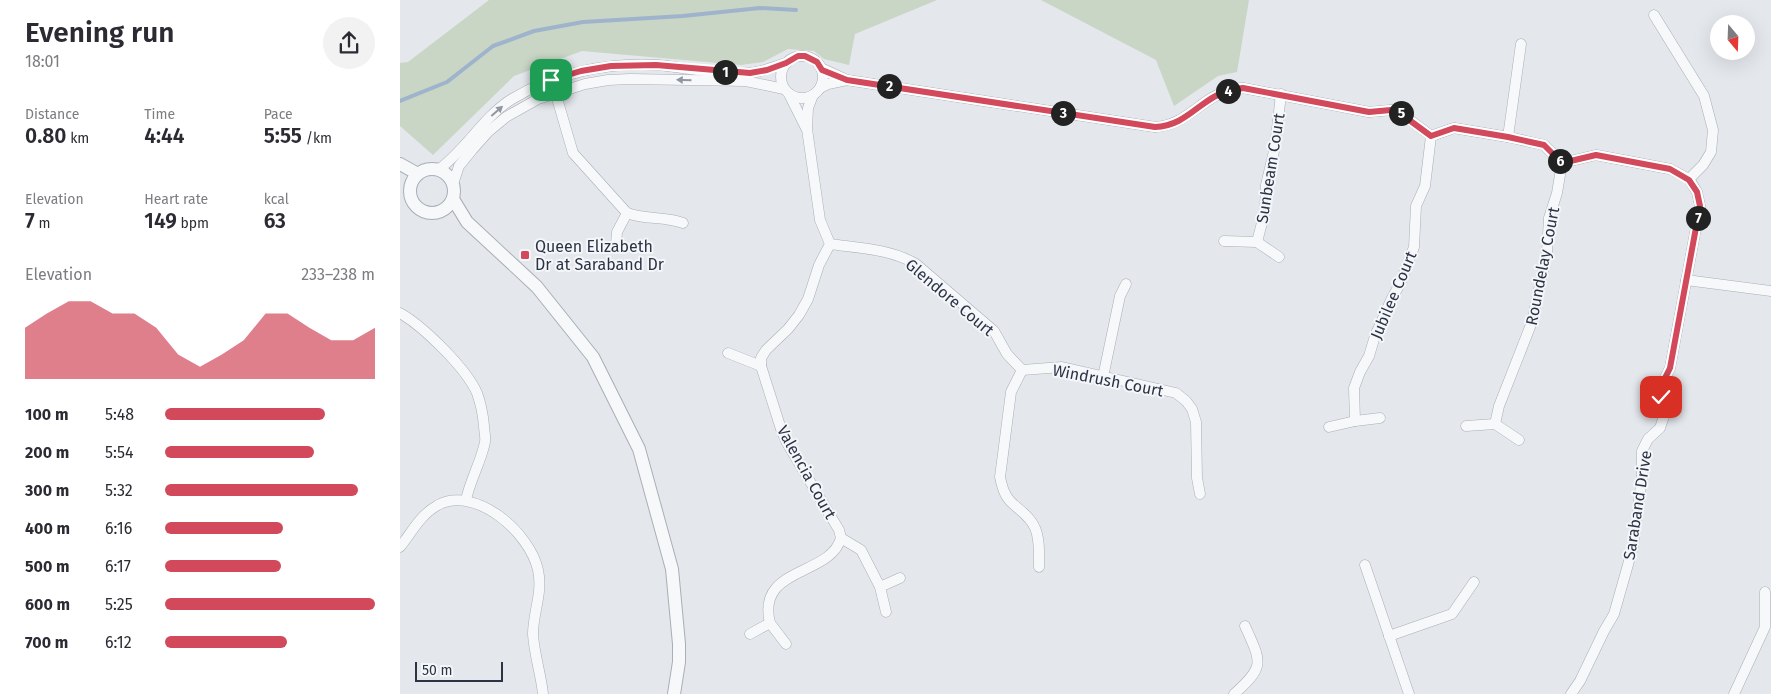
<!DOCTYPE html>
<meta charset="utf-8">
<style>
body{margin:0;font-family:"Fira Sans",sans-serif;background:#f2f2f3;color:#2b2b33;height:100vh;display:flex;flex-direction:column;font-size:19px;white-space:nowrap}
*{box-sizing:border-box;margin:0}
p{font-size:16px;color:#7c7c81}
.icon{flex:none;width:28px;height:28px;fill:none;stroke:currentColor;stroke-width:2;stroke-linecap:round;stroke-linejoin:round}
.map{position:relative;flex:1;overflow:hidden}
.panel{display:flex;flex-direction:column;background:#fff;width:400px}
.panel>*{flex:none}
.needle{width:32px;rotate:161deg}
.buttons{position:absolute;left:1310px;top:15px;display:grid;gap:10px}
.buttons a{display:grid;place-items:center;width:45px;height:45px;border-radius:50%;background:#fff;box-shadow:0 5px 20px #0002;font-size:25px}
.scale{position:absolute;left:15px;bottom:12px;width:88px;box-sizing:border-box;padding-left:5px;border:2px solid #2b3445;border-top:0;font-size:14px;line-height:18px;white-space:nowrap;color:#2b3445;-webkit-text-stroke:4px #f4f6f9;paint-order:stroke}
.pin{position:absolute;display:grid;place-items:center;width:42px;height:42px;color:#fff;margin:-21px;border-radius:10px;box-shadow:0 2px 8px #0006}
.km{position:absolute;width:25px;height:25px;margin:-12px;border-radius:50%;background:#222;color:#fff;font-size:14px;line-height:25px;text-align:center}
.round{display:grid;place-items:center;flex:none;width:52px;height:52px;border-radius:26px;background:#f2f2f3}
.summary{display:flex;align-items:center;justify-content:space-between;height:85px;padding:0 25px}
h1{font-size:28px;font-weight:600;line-height:38px}
.figures{display:grid;grid-template-columns:repeat(3,1fr);gap:8px;height:85px;padding:5px 25px}
.figures div{display:grid;align-content:center}
.figures b{font-size:21px;font-weight:600}
.figures small{font-size:14px;font-weight:400}
.figures p{font-size:14px}
.chart{height:140px;padding:10px 25px}
.chart p{display:flex;justify-content:space-between}
.chart svg{width:100%;height:90px;margin-top:5px;fill:#d1495b;opacity:.7}
ul{padding:0 25px;list-style:none;font-size:16px}
li{display:grid;grid-template-columns:80px 60px 1fr;align-items:center;height:38px}
li i{height:12px;border-radius:6px;background:#d1495b}
main{display:flex;flex:1;min-height:0}
.map>svg:first-child{display:block}
</style>
<main>
<section class="panel">
<div class="summary"><div><h1>Evening run</h1><p>18:01</p></div><a class="round"><svg class="icon" aria-label="share" viewBox="0 0 24 24"><path d="M12 15V3M7 8l5-5 5 5M5 13v7h14v-7"/></svg></a></div>
<div class="figures">
<div><p>Distance</p><b>0.80<small> km</small></b></div>
<div><p>Time</p><b>4:44</b></div>
<div><p>Pace</p><b>5:55<small> /km</small></b></div>
</div>
<div class="figures">
<div><p>Elevation</p><b>7<small> m</small></b></div>
<div><p>Heart rate</p><b>149<small> bpm</small></b></div>
<div><p>kcal</p><b>63</b></div>
</div>
<div class="chart"><p><span>Elevation</span>233–238 m</p>
<svg viewBox="0 0 160 44" preserveAspectRatio="none"><path d="M0 44V19L10 12L20 6L30 6L40 12L50 12L60 19L70 32L80 38L90 32L100 25L110 12L120 12L130 19L140 25L150 25L160 19V44z"/></svg>
</div>
<ul>
<li><b>100 m</b>5:48<i style="width:76%"></i></li>
<li><b>200 m</b>5:54<i style="width:71%"></i></li>
<li><b>300 m</b>5:32<i style="width:92%"></i></li>
<li><b>400 m</b>6:16<i style="width:56%"></i></li>
<li><b>500 m</b>6:17<i style="width:55%"></i></li>
<li><b>600 m</b>5:25<i style="width:100%"></i></li>
<li><b>700 m</b>6:12<i style="width:58%"></i></li>
</ul>
</section>
<div class="map">
<svg width="1371" height="694" viewBox="0 0 1371 694">
<rect width="100%" height="100%" fill="#e4e7ec"/>
<!-- green -->
<g fill="#c9d6c5">
<polygon points="89,0 537,0 455,34 449,65 424,59 414,51 388,49 363,62 341,65 182,51 114,76 33,155 0,126 0,63 8,62"/>
<polygon points="641,0 849,0 837,72 818,76 774,106 756,60"/>
</g>
<g fill="none" stroke-linecap="round" stroke-linejoin="round">
<!-- stream -->
<polyline stroke="#9fb4cc" stroke-width="4" points="0,101 47,82 93,46 134,31 183,22 283,16 360,8 396,10"/>
<!-- minor casing -->
<g stroke="#a9aeb7" stroke-width="11">
<g id="minor">
<polyline points="1254,15 1304,96 1313,130 1311,152 1303,165 1289,179"/>
<circle cx="402" cy="77" r="21"/>
<path d="M421 68 447 80 755 127C787 125 800 99 827 91 832 89 838 89 843 88L969 112 991 110 1001 113 1031 136 1054 128 1108 137 1144 145 1162 163 1196 155 1270 169 1289 179 1297 192 1300 206 1270 368 1261 386V397L1264 416 1260 428 1248 439 1242 451V478L1233 547 1214 614 1204 631 1180 681 1171 694"/>
<path d="M154 88 173 153 227 213C245 220 264 216 283 223"/>
<polyline points="420,88 428,84 447,80"/>
<polyline points="389,94 406,128"/>
<polyline points="413,95 408,108 407,129 420,220 430,244 419,265 408,299 399,315 388,329 366,350 361,358 361,366 381,429 387,443 439,530 441,538 461,550 480,587"/>
<polyline points="1108,137 1121,44"/>
<path d="M38 170C66 150 83 117 112 99 155 73 208 62 258 65 288 68 319 75 349 73 362 72 374 67 386 63"/>
<polyline points="53,184 59,166 72,150 88,132 106,117 138,99 185,84 208,80 230,79 346,81 384,89"/>
<polyline points="824,241 857,242 879,257"/>
<polyline points="857,242 865,211 866,185 875,147 881,94"/>
<polyline points="216,244 217,232 227,213"/>
<path d="M430 244C459 248 490 249 516 264L594 331 607 354 622 370 611 392 600 477C602 486 604 495 611 502 619 510 630 516 635 528 640 539 639 555 639 567"/>
<polyline points="1286,280 1371,291"/>
<path d="M0 313C23 326 66 368 77 393 81 404 83 415 84 426 84 431 86 437 85 442 81 462 70 480 66 500"/>
<polyline points="328,353 361,366"/>
<polyline points="622,370 662,367 776,393 786,401 792,409 796,422 797,478 800,494"/>
<polyline points="703,377 720,296 726,284"/>
<polyline points="955,421 954,388 960,372 969,356 975,336 992,298 1000,284 1014,247 1016,206 1025,186 1031,136"/>
<polyline points="1095,424 1099,406 1132,322 1147,252 1149,218 1157,193 1162,163"/>
<polyline points="1066,426 1095,424 1119,440"/>
<polyline points="929,427 955,421 980,418"/>
<path d="M0 547C12 532 20 515 38 505 76 485 130 533 138 570 143 593 133 612 133 634 134 654 141 674 143 694"/>
<polyline points="965,565 1009,694"/>
<polyline points="486,612 480,587 500,578"/>
<path d="M370 623C356 566 430 577 441 538"/>
<polyline points="350,634 370,623 386,644"/>
<polyline points="989,636 1052,614 1074,582"/>
<path d="M834 694C866 666 861 662 845 626"/>
<polyline points="1334,694 1365,627 1365,592"/>
</g>
</g>
<!-- tertiary casing -->
<g stroke="#a9aeb7" stroke-width="14">
<g id="tertiary">
<polyline points="0,164 18,174"/>
<circle cx="32" cy="191" r="22"/>
<polyline points="53,199 67,222 137,287 193,357 239,449 272,569 279,644 279,662 274,694"/>
</g>
</g>
<!-- minor -->
<use href="#minor" stroke="#f7f8fa" stroke-width="10"/>
<!-- tertiary -->
<use href="#tertiary" stroke="#f7f8fa" stroke-width="12"/>
</g>
<!-- one-way arrows -->
<defs><path id="oneway-solid" d="M-6-.8H1V-3.2L6.5 0L1 3.2V.8H-6Z" transform="scale(1.25)"/></defs>
<g fill="#9196a0">
<use href="#oneway-solid" transform="translate(284 80) rotate(-179)"/>
<use href="#oneway-solid" transform="translate(97 111) rotate(-41)"/>
</g>
<g fill="none" stroke-linecap="round" stroke-linejoin="round">
<!-- route casing -->
<g stroke="#fff" stroke-width="10">
<path id="route" d="M151 80 181 71 211 66 256 65 350 73 367 70 386 63 398 56H405L417 62 422 70 447 80 755 127C787 126 800 99 827 91 832 89 838 89 843 88L969 112 991 110 1001 114 1031 136 1054 128 1108 137 1144 145 1162 163 1196 155 1270 169 1289 180 1297 192 1300 206 1270 368 1261 386V397"/>
</g>
<!-- route -->
<use href="#route" stroke="#d1495b" stroke-width="6"/>
</g>
<!-- markers -->
<rect fill="#d1495b" stroke="#f4f6f9" stroke-width="2" x="120" y="250" width="10" height="10" rx="2.5"/>
<g text-anchor="middle" stroke-width="4" stroke-linejoin="round" paint-order="stroke">
<!-- street labels -->
<g font-size="16" fill="#2b3445" stroke="#f4f6f9">
<text transform="translate(870 168) rotate(-81)" y="6">Sunbeam Court</text>
<text transform="translate(1142 266) rotate(-79)" y="6">Roundelay Court</text>
<text transform="translate(993 295) rotate(-67)" y="6">Jubilee Court</text>
<text transform="translate(550 297) rotate(40)" y="6">Glendore Court</text>
<text transform="translate(708 380) rotate(11)" y="6">Windrush Court</text>
<text transform="translate(407 472) rotate(61)" y="6">Valencia Court</text>
<text transform="translate(1237 505) rotate(-81)" y="6">Saraband Drive</text>
</g>
<!-- poi labels -->
<g font-size="16" fill="#2b3445" stroke="#f4f6f9" text-anchor="start">
<text x="135" y="252">Queen Elizabeth<tspan x="135" dy="18">Dr at Saraband Dr</tspan></text>
</g>
</g>
</svg>
<div class="buttons">
<a><svg class="needle" viewBox="-14 -14 28 28"><path d="M0-13l5 13h-10z" fill="#e53935"/><path d="M0 13l5-13h-10z" fill="#7c7c81"/></svg></a>
</div>
<div class="scale">50 m</div>
<div class="pin" style="left:151px;top:80px;background:#1e9e55"><svg class="icon" aria-label="arrive" viewBox="0 0 24 24"><path d="M6 21V4h12l-3 4 3 4H6"/></svg></div>
<div class="pin" style="left:1261px;top:397px;background:#d93025"><svg class="icon" aria-label="check" viewBox="0 0 24 24"><path d="M5 12l5 5 9-10"/></svg></div>
<b class="km" style="left:325px;top:72px">1</b>
<b class="km" style="left:489px;top:86px">2</b>
<b class="km" style="left:663px;top:113px">3</b>
<b class="km" style="left:828px;top:91px">4</b>
<b class="km" style="left:1001px;top:113px">5</b>
<b class="km" style="left:1160px;top:161px">6</b>
<b class="km" style="left:1298px;top:218px">7</b>
</div>
</main>
